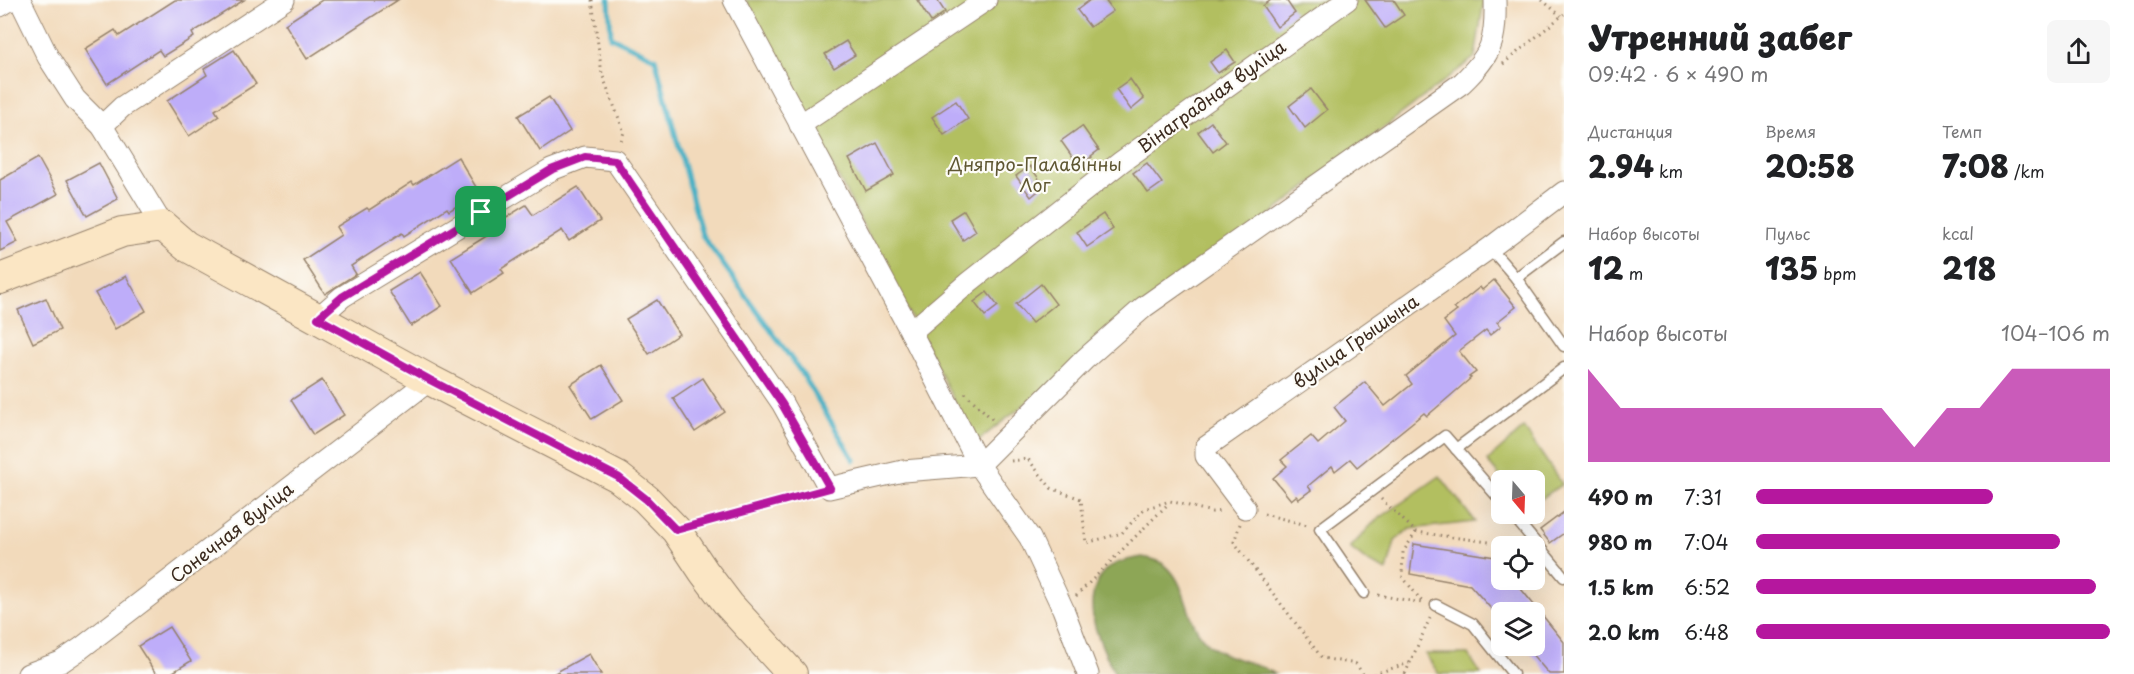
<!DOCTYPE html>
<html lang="ru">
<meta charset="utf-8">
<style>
body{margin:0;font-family:"Playpen Sans",sans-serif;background:#f6f6f6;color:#202124;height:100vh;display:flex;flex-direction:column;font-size:22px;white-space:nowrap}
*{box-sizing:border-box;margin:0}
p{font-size:20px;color:#757577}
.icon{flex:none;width:33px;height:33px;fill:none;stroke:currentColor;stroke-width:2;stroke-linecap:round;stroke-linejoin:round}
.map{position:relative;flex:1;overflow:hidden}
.details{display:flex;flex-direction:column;background:#fff;width:570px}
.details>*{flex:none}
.needle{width:39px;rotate:161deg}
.controls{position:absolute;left:1491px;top:470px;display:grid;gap:12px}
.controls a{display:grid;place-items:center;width:54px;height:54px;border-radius:9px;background:#fff;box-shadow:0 6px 24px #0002;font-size:30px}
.pin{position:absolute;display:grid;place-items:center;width:51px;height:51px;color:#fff;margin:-26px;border-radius:12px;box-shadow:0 3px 9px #0006}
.round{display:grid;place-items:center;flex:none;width:63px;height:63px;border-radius:9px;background:#f6f6f6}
.head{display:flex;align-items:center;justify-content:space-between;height:102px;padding:0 24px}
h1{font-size:33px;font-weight:800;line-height:45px}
.metrics{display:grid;grid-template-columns:repeat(3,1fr);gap:9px;height:102px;padding:6px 24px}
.metrics div{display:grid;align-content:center}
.metrics b{font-size:30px;font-weight:800}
.metrics small{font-size:16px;font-weight:400}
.metrics p{font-size:16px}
.chart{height:168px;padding:12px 24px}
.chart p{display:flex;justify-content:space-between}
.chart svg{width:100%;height:108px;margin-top:6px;fill:#b5179e;opacity:.7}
ul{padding:0 24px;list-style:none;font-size:20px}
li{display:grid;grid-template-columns:96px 72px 1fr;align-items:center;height:45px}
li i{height:15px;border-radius:8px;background:#b5179e}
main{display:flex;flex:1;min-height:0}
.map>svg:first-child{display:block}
</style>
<main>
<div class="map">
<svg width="1564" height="674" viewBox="0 0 1564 674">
<rect width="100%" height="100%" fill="#fdfcf7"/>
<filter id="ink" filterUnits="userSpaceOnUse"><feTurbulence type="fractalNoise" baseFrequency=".0167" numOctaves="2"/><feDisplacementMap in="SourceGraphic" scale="12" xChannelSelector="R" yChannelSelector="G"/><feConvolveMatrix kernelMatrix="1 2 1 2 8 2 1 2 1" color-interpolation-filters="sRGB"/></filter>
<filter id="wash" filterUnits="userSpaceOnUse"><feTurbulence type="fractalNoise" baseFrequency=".008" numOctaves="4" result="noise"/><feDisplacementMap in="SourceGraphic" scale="24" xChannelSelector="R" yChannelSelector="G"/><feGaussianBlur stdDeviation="1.35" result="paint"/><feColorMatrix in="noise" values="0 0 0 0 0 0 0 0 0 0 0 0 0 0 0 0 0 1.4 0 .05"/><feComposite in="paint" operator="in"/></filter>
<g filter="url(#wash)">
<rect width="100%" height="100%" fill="#f2dabb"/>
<!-- green -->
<g fill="#b2bf61" stroke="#767440" stroke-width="1.5">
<polygon points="746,0 1484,0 1475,57 976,442"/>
<polygon points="1524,428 1562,484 1535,503 1534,480 1503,480 1487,461"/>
<polygon points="1440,476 1475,522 1410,529 1395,541 1387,571 1368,562 1350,548 1374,522"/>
<polygon points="1425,654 1468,654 1481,674 1439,674"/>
</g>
<!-- forest -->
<path fill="#8da657" stroke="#64683a" stroke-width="1.5" d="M1142 557C1148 558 1155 559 1160 562 1187 577 1184 615 1202 637 1223 662 1251 658 1275 674H1115C1102 647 1081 609 1099 580 1101 576 1103 571 1107 569 1117 561 1130 559 1142 557Z"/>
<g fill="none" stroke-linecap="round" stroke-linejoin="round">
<!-- stream -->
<polyline stroke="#46b0c4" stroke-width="5" points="609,0 611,37 655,58 702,235 803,375 854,460"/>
</g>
<g id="blocks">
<!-- building -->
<g fill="#beadf9">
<polygon points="175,0 244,0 192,33 194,37 163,56 159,50 107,84 85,49 115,30 119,36"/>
<polygon points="322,0 398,0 307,59 285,24"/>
<polygon points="917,0 937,0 945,12 931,22"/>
<polygon points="1090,0 1105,0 1113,11 1090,27 1077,10"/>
<polygon points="1271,0 1286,0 1295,13 1277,27 1263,6"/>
<polygon points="1365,0 1394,0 1404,15 1385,28"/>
<polygon points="846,41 855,55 834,68 825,54"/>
<polygon points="234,50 256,84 215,110 219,116 189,136 167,101 207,75 204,69"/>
<polygon points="1227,50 1235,62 1218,73 1210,62"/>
<polygon points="1130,79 1144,99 1131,110 1116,89"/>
<polygon points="1311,89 1327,110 1305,128 1289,106"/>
<polygon points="549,97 570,131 540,151 518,116"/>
<polygon points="956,101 968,119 944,135 932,117"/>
<polygon points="1211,122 1226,142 1213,152 1198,132"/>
<polygon points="1082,126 1099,150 1091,156 1092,157 1078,165 1061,141"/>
<polygon points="877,143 894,175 866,191 849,159"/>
<polygon points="458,157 479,192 449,211 447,208 404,236 402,233 351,266 356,274 325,294 303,260 341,235 336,227 367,208 369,210 412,182 414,185"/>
<polygon points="38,158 58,194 7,222 18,242 0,251 0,180"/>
<polygon points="99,163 118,199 87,216 67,180"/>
<polygon points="1147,163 1162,183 1148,193 1133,173"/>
<polygon points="1030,166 1044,186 1031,197 1016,176"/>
<polygon points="578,187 600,221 569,241 562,230 501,269 504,273 473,293 451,258 498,229 495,224 526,205 533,215"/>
<polygon points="964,210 976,231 963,240 950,219"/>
<polygon points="1103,214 1113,229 1087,247 1077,232"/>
<polygon points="420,272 442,306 411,326 389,291"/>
<polygon points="126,276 146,311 115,329 95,293"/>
<polygon points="1494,280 1516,307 1497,322 1501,326 1490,335 1486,330 1459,351 1476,372 1469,377 1471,378 1427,416 1424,413 1357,467 1350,459 1335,471 1332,466 1308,486 1311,490 1299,499 1296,496 1291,500 1273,478 1287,466 1281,460 1311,436 1318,444 1345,421 1334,407 1365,382 1385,406 1412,384 1406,376 1455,336 1444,321 1457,311 1454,308 1480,287 1482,290"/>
<polygon points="1041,284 1056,304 1032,323 1016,304"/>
<polygon points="987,292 998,306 985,316 974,302"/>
<polygon points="46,298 60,330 33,343 18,310"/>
<polygon points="657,300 679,334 649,354 626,319"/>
<polygon points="601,365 623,400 592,419 570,385"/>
<polygon points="703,378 725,412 695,432 673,398"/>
<polygon points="322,380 344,415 313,435 291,400"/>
<polygon points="1564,512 1564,533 1550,543 1540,530"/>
<polygon points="1414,544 1495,557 1502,565 1502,579 1513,579 1564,642 1564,674 1549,674 1524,645 1534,645 1534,612 1494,612 1470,585 1410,574"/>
<polygon points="169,627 191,661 170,674 156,674 138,646"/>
<polygon points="589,654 601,674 553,674"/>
</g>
</g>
</g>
<g filter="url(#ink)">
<use href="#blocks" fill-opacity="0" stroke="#96826c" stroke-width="1.5"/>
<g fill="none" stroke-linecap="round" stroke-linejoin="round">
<!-- lane casing -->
<g stroke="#96826c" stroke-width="13">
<g id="lane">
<polyline points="1490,248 1516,278 1564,346"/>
<polyline points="1516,278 1564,242"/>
<polyline points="1456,449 1564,368"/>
<polyline points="1511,513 1564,577"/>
<polyline points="1364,593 1320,529 1445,436 1502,502"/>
<polyline points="1436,605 1473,624 1513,674"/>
</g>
</g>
<!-- street casing -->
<g stroke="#96826c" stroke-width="23">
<g id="street">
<polyline points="20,0 48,57 75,99 102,126 163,226"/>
<polyline points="734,0 911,332 979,465 1030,538 1063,609 1088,674"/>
<polyline points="0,6 10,0"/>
<polyline points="800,125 986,0"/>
<polyline points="102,126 122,107 284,0"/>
<path d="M318 318 342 297 551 170 585 157 615 160 782 403 829 488 903 471 979 465 1085 359 1144 307 1462 83C1492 54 1496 42 1495 0"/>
<polyline points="911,332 969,282 1121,162 1347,0"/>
<polyline points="1245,508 1206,456 1206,447 1490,248 1564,192"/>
<polyline points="28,674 61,662 80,649 430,380"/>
</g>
</g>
<!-- secondary casing -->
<g stroke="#96826c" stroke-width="32">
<polyline id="secondary" points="0,279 122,232 163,226 186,246 430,380 618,477 646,499 676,530 704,572 729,605 792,674"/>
</g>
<!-- path -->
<g stroke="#96826c" stroke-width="3" stroke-dasharray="1.5 4.5" stroke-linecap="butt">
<polyline points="592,0 602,74 624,132 620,144"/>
<polyline points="1542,0 1561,16"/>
<polyline points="1503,64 1564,14"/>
<polyline points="965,393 995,422"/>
<polyline points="1011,461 1028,459 1051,488 1081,499 1086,543 1122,533 1144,509 1170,501 1212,512 1222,511"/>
<polyline points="1381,499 1416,532 1518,546"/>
<polyline points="1264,514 1307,525"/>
<polyline points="698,524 810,493"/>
<polyline points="1240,524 1234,542 1322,658 1356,664 1363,674"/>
<polyline points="1416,532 1403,552 1402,576 1423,603"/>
<polyline points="1378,595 1422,603"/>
<polyline points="1076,596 1169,503"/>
<polyline points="1374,674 1409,663"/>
<polyline points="1405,674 1430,618"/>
</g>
<!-- lane -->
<use href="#lane" stroke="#fff" stroke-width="10"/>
<!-- street -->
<use href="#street" stroke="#fff" stroke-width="21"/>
<!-- secondary -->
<use href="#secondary" stroke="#fbe6c4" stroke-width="30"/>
</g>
</g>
<g fill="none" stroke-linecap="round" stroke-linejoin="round" filter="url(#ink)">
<!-- route casing -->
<g stroke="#fff" stroke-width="12">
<polygon id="route" points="585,157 615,160 782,404 830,488 676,530 646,499 618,477 430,380 318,318 342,297 551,170"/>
</g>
<!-- route -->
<use href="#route" stroke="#b5179e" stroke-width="8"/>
</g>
<g text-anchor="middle" stroke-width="4.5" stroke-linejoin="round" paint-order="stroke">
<!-- street labels -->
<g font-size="18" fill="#3b2a1e" stroke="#fdfcf7">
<text transform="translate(1212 97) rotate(-36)" y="6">Вінаградная вуліца</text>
<text transform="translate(1356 342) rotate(-35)" y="6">вуліца Грышына</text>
<text transform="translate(232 533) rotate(-38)" y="6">Сонечная вуліца</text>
</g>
<!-- park labels -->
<g font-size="18" fill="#5f5732" stroke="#fdfcf7">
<text x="1035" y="171">Дняпро-Палавінны<tspan x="1035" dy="21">Лог</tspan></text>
</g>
</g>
</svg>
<div class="controls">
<a><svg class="needle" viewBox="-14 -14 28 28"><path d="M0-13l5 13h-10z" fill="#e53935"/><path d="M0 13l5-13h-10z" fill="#757577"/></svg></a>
<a><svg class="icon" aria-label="locate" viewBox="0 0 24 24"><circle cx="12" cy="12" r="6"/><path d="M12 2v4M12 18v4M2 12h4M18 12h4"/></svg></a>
<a><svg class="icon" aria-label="layers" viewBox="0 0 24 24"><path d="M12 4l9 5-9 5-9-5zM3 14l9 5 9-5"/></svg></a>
</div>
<div class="pin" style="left:481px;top:212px;background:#1e9e55"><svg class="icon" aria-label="arrive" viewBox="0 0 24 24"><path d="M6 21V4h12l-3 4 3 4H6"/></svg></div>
</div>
<section class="details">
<div class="head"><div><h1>Утренний забег</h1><p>09:42 · 6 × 490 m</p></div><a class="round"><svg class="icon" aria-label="share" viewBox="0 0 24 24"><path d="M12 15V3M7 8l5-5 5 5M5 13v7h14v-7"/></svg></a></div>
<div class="metrics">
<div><p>Дистанция</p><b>2.94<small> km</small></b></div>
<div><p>Время</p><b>20:58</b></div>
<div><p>Темп</p><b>7:08<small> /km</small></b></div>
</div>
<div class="metrics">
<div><p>Набор высоты</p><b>12<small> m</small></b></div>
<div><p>Пульс</p><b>135<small> bpm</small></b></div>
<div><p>kcal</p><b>218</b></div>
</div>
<div class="chart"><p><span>Набор высоты</span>104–106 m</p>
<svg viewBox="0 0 160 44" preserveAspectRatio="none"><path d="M0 44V6L10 22L20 22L30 22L40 22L50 22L60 22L70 22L80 22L90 22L100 38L110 22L120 22L130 6L140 6L150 6L160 6V44z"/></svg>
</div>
<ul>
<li><b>490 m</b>7:31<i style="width:67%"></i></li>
<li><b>980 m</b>7:04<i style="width:86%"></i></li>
<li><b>1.5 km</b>6:52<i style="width:96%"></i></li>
<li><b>2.0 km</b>6:48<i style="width:100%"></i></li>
</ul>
</section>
</main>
